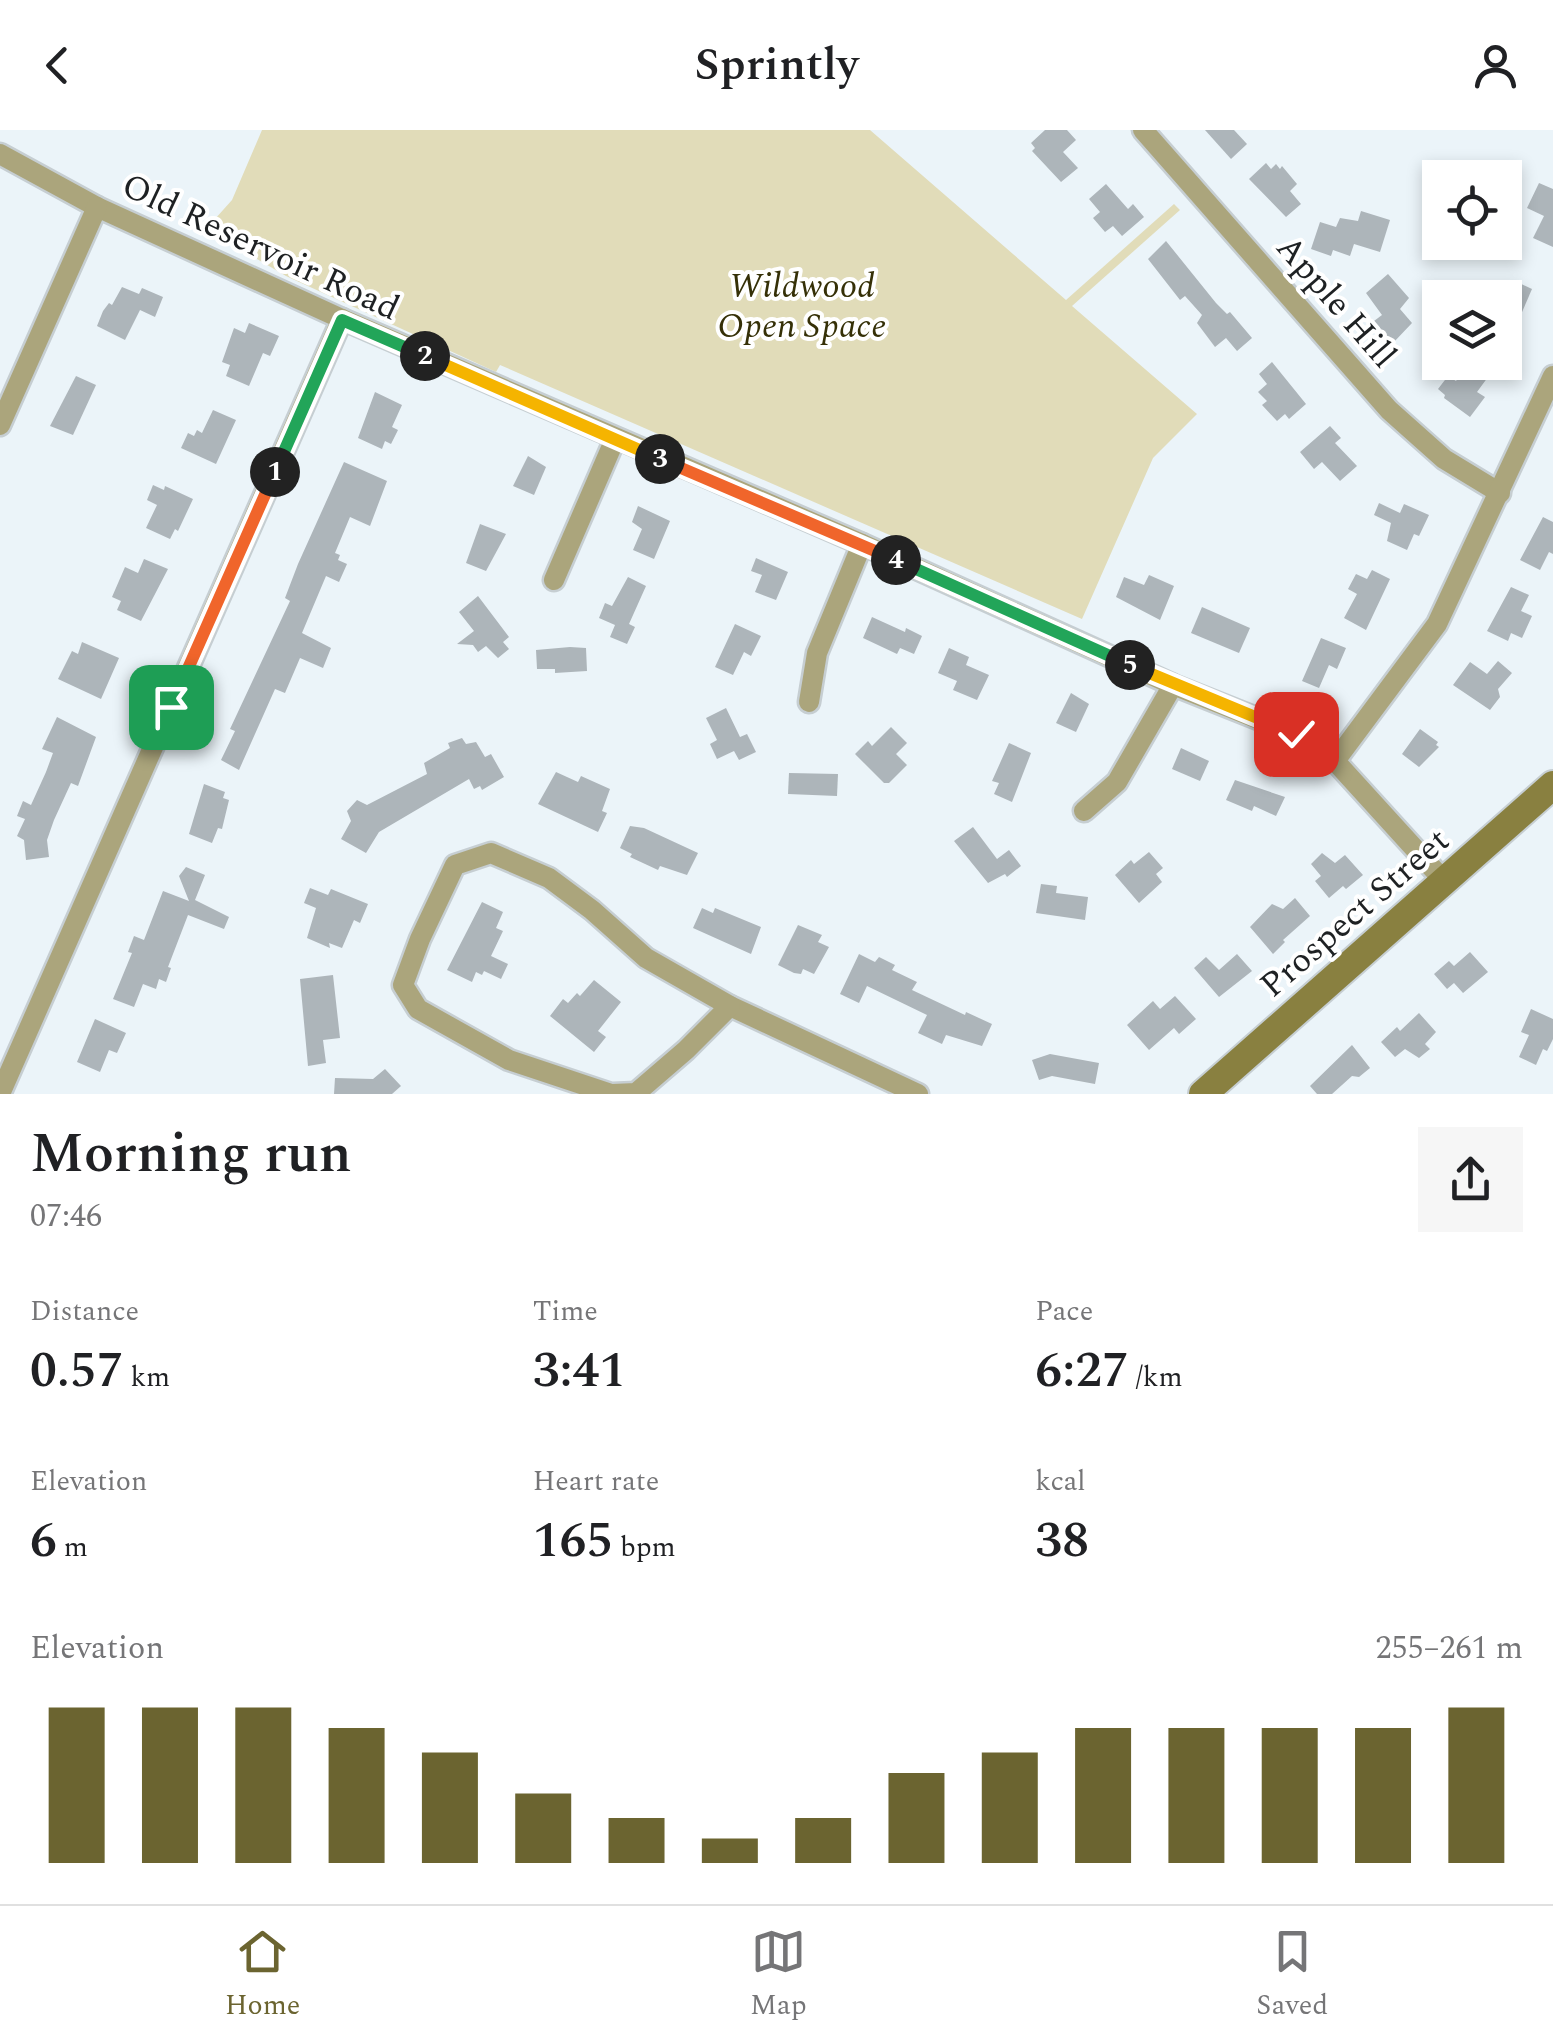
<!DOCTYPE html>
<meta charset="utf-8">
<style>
body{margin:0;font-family:Spectral,serif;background:#f6f6f6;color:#202124;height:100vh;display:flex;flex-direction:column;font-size:38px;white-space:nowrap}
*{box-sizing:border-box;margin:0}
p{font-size:32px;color:#757577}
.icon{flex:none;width:55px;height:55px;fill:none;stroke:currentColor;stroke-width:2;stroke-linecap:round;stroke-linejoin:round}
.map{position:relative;height:964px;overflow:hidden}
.side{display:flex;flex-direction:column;background:#fff;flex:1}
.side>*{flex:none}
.tools{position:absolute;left:1422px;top:30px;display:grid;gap:20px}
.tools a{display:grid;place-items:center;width:100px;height:100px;border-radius:0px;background:#fff;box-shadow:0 5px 15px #0003;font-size:50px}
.pin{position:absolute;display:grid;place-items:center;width:85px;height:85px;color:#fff;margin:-42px;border-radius:20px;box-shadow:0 5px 15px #0006}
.km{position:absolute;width:50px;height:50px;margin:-25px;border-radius:50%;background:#222;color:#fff;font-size:28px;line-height:50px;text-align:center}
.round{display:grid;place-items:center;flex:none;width:105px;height:105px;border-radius:0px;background:#f6f6f6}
.summary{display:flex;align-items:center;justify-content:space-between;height:170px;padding:0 30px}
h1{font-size:55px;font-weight:600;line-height:75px}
.stats{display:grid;grid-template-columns:repeat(3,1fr);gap:15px;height:170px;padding:10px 30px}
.stats div{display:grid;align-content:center}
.stats b{font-size:50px;font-weight:600}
.stats small{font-size:28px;font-weight:400}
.stats p{font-size:28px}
.chart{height:280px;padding:20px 30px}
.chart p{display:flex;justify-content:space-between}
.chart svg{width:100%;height:180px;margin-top:10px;stroke:#6b6430;stroke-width:6}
header{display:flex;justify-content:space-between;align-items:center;height:130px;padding:0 30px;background:#fff;font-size:45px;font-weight:600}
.dock{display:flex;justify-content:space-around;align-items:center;height:140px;border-top:2px solid #e0e0e0;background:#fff;font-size:28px;color:#757577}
.dock a{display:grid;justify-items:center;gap:5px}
.dock .selected{color:#6b6430}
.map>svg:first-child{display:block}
</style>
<header><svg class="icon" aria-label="back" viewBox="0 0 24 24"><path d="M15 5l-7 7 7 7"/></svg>Sprintly<svg class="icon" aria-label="person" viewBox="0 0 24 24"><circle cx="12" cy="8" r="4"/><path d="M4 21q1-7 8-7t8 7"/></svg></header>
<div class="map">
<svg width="1553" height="964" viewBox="0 0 1553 964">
<rect width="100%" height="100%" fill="#ebf4f9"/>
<!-- green -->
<polygon fill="#e1dcb9" points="262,0 870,0 1066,170 1174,74 1180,80 1072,176 1197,284 1153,328 1082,489 500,235 496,242 286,146 206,99 232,70"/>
<!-- building -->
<g fill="#adb5ba">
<polygon points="1045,0 1067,0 1076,10 1063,22 1078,38 1061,52 1032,21 1035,18 1031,13"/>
<polygon points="1205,0 1234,0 1247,14 1231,29"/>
<polygon points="1266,33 1271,39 1276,34 1280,39 1282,36 1297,54 1290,61 1301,74 1286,87 1249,49"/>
<polygon points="1539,53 1553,59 1553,117 1533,108 1544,86 1527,78"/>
<polygon points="1106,54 1128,79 1133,74 1144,87 1122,106 1113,96 1105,102 1093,88 1100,82 1089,69"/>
<polygon points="1361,81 1390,90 1380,122 1354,114 1350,126 1333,120 1331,126 1311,119 1320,92 1336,97 1340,88 1358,91"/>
<polygon points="1166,111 1216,173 1227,184 1230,182 1252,208 1237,221 1226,208 1215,217 1197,193 1202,185 1185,166 1180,170 1148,129"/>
<polygon points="1388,144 1409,168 1400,179 1412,193 1393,213 1374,191 1382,185 1366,163"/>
<polygon points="1513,150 1532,159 1516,196 1505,191 1505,165"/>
<polygon points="122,157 139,164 142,158 163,167 155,187 140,180 125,210 97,196 103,181 109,173 112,175"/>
<polygon points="249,193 279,206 270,226 263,223 249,256 226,246 230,235 222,232 234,198 245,203"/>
<polygon points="1272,232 1306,274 1289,289 1285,284 1277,291 1262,275 1267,271 1258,262 1267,254 1259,244"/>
<polygon points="1469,233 1488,247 1477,262 1485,267 1470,287 1444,268 1445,265 1438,259 1448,246 1456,251"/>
<polygon points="76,246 96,255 73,305 50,296"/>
<polygon points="375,262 402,275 392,297 398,300 391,314 385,311 382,319 358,308"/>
<polygon points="213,280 236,290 216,334 181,318 188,303 194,306 197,300 202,303"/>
<polygon points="1330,296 1341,308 1335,313 1357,336 1340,351 1322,332 1314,339 1300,322"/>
<polygon points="528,326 546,337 534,365 513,356"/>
<polygon points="344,332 387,351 370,396 350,387 335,423 340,425 338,430 347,434 339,452 326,446 302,503 331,518 323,538 300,528 285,563 275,559 239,640 221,630 235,601 230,599 290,471 285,468 298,434"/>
<polygon points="153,355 164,360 165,356 193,369 178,401 175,399 170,409 146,398 157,375 147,370"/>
<polygon points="1379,373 1400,383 1404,374 1429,385 1419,406 1414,404 1407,420 1387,411 1391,393 1374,385"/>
<polygon points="638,376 670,391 654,429 633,420 642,399 632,392"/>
<polygon points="1543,387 1553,392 1553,424 1549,422 1540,440 1520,430"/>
<polygon points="480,394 506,404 486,441 466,433"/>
<polygon points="756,428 788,442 776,470 755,462 762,445 751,441"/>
<polygon points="144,429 168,439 141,491 117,480 121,471 112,467 125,437 138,443"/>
<polygon points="1372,440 1390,449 1366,500 1344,488 1357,464 1348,459 1356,444 1367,449"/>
<polygon points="1149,445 1174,456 1160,490 1116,467 1124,447 1144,455"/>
<polygon points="628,447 646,456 629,494 635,497 627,514 610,507 615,495 599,488 605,473 612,476"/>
<polygon points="1511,457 1529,465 1521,481 1532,486 1522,508 1511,503 1508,511 1487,501"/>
<polygon points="478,466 509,507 503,512 509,519 498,528 486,516 478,522 473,515 457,514 474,501 459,482"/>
<polygon points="1202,477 1250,498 1239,523 1191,503"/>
<polygon points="872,487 905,502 906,498 922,506 914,524 900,518 897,524 863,508"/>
<polygon points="735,494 761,506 751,526 744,522 733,545 715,537"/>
<polygon points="1321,508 1346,518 1337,539 1329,535 1319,558 1302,551"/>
<polygon points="82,512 119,528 101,569 58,549 72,521 78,524"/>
<polygon points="570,517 586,518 587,541 555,543 555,539 537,539 536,520"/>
<polygon points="949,518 969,527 966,535 989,545 977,570 953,560 957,551 938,543"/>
<polygon points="1498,531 1512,543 1498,559 1500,567 1490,580 1453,555 1470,532 1487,544"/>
<polygon points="1071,563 1089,574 1076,602 1056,593"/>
<polygon points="726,578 740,607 747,604 756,622 739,630 734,621 717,629 710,614 717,610 706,588"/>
<polygon points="57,587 96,607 78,656 71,653 54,690 47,710 49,727 26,730 24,710 17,706 25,689 17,686 23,671 31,675 46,642 53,623 42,619"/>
<polygon points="891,597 907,613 896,624 907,635 889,653 884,653 855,624 868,611 872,616"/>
<polygon points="1420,599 1438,612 1436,615 1439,617 1419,637 1402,624"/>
<polygon points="462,608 466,614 476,612 485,627 491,624 504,647 482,660 480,656 474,659 469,649 379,702 366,723 341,709 351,691 347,681 357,670 367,675 427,644 424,633 450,618 448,613"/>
<polygon points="1009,613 1031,623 1012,672 994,664 999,653 992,651"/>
<polygon points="1181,618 1209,631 1200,651 1172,639"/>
<polygon points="556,642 578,652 581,646 610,659 602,681 607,683 598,702 538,674"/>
<polygon points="789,643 838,644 837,666 788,664"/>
<polygon points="1235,650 1285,667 1276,686 1254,676 1252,681 1226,670"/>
<polygon points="204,654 225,662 223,668 229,670 222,699 218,698 212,713 189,704"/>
<polygon points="630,696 644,698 698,723 687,745 660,736 658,740 630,727 632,724 620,718"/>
<polygon points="973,697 997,729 1009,720 1021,736 1007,747 1005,744 988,753 954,711"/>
<polygon points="1149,722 1163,738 1156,744 1162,752 1139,773 1115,745 1131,730 1134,734"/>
<polygon points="1322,723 1335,733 1345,725 1363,745 1346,759 1343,756 1329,768 1315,751 1321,746 1311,734"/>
<polygon points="186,737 205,745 195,770 229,787 224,799 188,785 168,837 171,838 166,852 159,849 156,859 143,854 134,877 113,869 132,823 128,822 134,806 144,810 163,761 189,771 179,746"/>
<polygon points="1041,754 1057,756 1056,763 1088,767 1085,790 1036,783"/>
<polygon points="310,758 328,765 331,759 368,774 360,793 354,790 342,818 329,813 330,818 307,808 316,778 304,773"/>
<polygon points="1295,768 1310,786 1283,810 1285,812 1273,824 1250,797 1272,774 1283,779"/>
<polygon points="482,772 503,782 496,798 503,801 491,826 508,834 501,849 484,841 482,845 476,842 472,852 447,840"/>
<polygon points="702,778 713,783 715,778 761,797 751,824 693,798"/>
<polygon points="798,795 822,805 818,812 829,817 814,844 803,839 801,844 794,843 778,835"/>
<polygon points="1470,822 1488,842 1463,863 1454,853 1447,859 1434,844 1449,831 1454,836"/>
<polygon points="859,824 875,832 879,827 895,835 892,840 917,852 912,860 965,885 966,882 992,894 982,916 946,905 942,914 918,903 927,885 867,856 859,873 840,864"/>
<polygon points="1237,824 1252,841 1219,867 1194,838 1206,827 1219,840"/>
<polygon points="333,845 340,908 323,910 326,933 308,936 300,849"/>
<polygon points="594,850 621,872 598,901 606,907 594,922 550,886 563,869 568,873 577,863 580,866"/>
<polygon points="1175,866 1196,889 1179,904 1174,898 1149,920 1127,895 1153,871 1160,879"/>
<polygon points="1531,879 1553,889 1553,909 1547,921 1543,919 1536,935 1519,927 1529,905 1521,902"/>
<polygon points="1419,883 1436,902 1425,914 1430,919 1419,928 1405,919 1395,927 1381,912 1397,897 1400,901"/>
<polygon points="95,889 126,903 117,923 109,920 100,942 77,932"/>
<polygon points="1352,915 1370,938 1359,947 1352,946 1332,964 1317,964 1310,956"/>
<polygon points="1050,924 1099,933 1095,954 1052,946 1039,950 1032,930"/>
<polygon points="385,939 401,956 392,964 334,964 335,948 373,949"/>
</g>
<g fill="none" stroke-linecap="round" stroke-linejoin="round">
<!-- street casing -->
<g stroke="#c6ced2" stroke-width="25">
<g id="street">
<polyline points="1143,0 1389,280 1444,329 1500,363"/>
<polyline points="0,24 97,77 342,189 862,414 1173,555 1296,604 1335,631 1445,752"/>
<polyline points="0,295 97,77"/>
<polyline points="554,450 615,309"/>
<polyline points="809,572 817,523 862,414"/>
<polyline points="1335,631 1437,494 1553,246"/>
<polyline points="1084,681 1117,652 1173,555"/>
<polyline points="730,876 918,964"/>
<polyline points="0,964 342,189"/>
<polyline points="611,964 509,930 418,879 403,855 420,809 455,735 491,723 549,748 592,780 646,828 730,876 686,920 636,963 613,964"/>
</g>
</g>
<!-- secondary casing -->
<g stroke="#c6ced2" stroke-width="32">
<polyline id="secondary" points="1203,964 1553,655"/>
</g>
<!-- street -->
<use href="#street" stroke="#aba57c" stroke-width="20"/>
<!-- secondary -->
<use href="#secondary" stroke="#898040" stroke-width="28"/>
</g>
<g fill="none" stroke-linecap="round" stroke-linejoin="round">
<!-- split-1 casing -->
<g stroke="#fff" stroke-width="20">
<polyline id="split-1" points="171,577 275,342"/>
</g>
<!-- split-2 casing -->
<g stroke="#fff" stroke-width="20">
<polyline id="split-2" points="275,342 342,190 425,226"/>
</g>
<!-- split-3 casing -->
<g stroke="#fff" stroke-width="20">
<polyline id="split-3" points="425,226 660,329"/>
</g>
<!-- split-4 casing -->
<g stroke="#fff" stroke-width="20">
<polyline id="split-4" points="660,329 896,430"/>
</g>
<!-- split-5 casing -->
<g stroke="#fff" stroke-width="20">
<polyline id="split-5" points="896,430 1130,535"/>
</g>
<!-- split-6 casing -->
<g stroke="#fff" stroke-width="20">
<polyline id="split-6" points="1130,535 1296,604"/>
</g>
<!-- split-1 -->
<use href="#split-1" stroke="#f0652b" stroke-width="12"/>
<!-- split-2 -->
<use href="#split-2" stroke="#22a559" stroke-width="12"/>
<!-- split-3 -->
<use href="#split-3" stroke="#f5b400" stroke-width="12"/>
<!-- split-4 -->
<use href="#split-4" stroke="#f0652b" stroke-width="12"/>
<!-- split-5 -->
<use href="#split-5" stroke="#22a559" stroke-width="12"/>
<!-- split-6 -->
<use href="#split-6" stroke="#f5b400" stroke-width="12"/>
</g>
<g text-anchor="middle" stroke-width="8" stroke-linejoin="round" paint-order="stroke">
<!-- street labels -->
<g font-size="35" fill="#1e2123" stroke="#fff">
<text transform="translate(261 116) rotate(25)" y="12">Old Reservoir Road</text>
<text transform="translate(1337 171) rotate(49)" y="12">Apple Hill</text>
<text transform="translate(1354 782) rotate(-41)" y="12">Prospect Street</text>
</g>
<!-- park labels -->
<g font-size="35" font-style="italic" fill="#353007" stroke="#fff">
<text x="802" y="167">Wildwood<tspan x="802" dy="40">Open Space</tspan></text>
</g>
</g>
</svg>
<div class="tools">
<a><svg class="icon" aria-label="locate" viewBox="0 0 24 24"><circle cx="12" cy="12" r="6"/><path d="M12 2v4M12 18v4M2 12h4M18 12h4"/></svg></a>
<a><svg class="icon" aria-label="layers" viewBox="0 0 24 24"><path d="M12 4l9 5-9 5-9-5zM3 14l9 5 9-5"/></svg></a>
</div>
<div class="pin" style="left:171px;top:577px;background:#1e9e55"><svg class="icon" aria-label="arrive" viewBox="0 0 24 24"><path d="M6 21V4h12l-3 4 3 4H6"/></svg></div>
<div class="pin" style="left:1296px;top:604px;background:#d93025"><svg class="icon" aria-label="check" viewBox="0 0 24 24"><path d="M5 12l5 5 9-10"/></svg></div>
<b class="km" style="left:275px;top:342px">1</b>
<b class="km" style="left:425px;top:226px">2</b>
<b class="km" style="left:660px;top:329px">3</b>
<b class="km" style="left:896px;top:430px">4</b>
<b class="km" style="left:1130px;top:535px">5</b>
</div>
<section class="side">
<div class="summary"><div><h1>Morning run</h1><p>07:46</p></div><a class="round"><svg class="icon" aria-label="share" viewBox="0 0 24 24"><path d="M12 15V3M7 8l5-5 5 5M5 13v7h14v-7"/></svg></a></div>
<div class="stats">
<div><p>Distance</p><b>0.57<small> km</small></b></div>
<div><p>Time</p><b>3:41</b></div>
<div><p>Pace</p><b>6:27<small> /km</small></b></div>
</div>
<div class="stats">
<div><p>Elevation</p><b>6<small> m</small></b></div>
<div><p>Heart rate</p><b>165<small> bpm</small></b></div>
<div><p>kcal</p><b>38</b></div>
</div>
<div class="chart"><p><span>Elevation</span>255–261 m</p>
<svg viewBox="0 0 160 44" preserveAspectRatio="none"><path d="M5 44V6M15 44V6M25 44V6M35 44V11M45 44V17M55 44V27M65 44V33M75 44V38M85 44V33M95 44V22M105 44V17M115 44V11M125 44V11M135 44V11M145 44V11M155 44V6"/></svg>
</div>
</section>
<nav class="dock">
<a class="selected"><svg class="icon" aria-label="home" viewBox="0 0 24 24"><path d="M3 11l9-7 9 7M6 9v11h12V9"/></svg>Home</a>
<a><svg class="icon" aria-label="map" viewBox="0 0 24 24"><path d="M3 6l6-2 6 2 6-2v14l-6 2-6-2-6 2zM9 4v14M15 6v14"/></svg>Map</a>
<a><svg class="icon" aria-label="saved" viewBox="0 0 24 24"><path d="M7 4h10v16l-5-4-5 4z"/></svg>Saved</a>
</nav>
